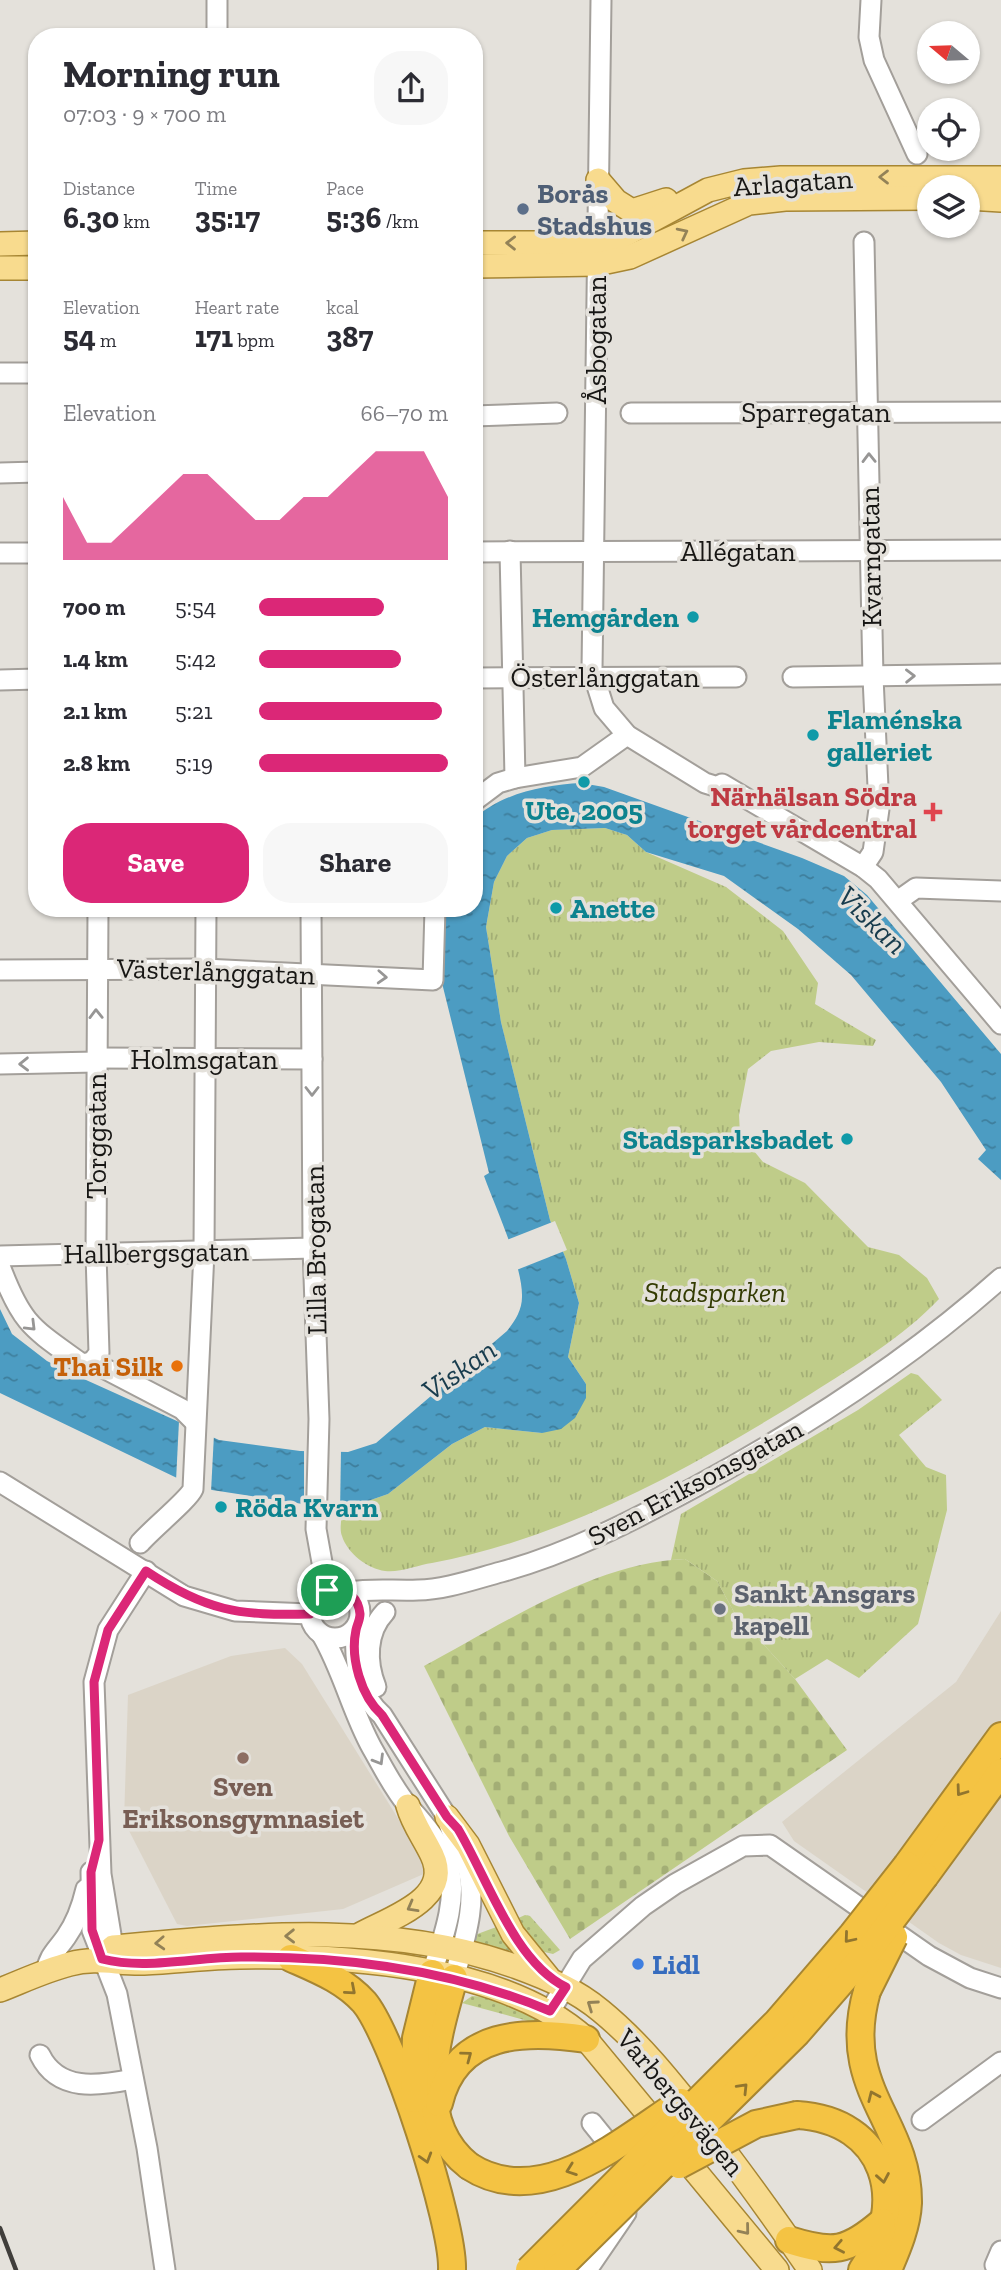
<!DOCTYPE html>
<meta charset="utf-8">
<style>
body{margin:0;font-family:"Zilla Slab",serif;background:#f7f7f7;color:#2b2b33;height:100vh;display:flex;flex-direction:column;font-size:26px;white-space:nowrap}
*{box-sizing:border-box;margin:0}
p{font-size:23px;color:#7c7c81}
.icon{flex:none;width:38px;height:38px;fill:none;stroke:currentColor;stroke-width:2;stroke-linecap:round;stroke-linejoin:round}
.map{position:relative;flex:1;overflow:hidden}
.sheet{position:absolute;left:28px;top:28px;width:455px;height:889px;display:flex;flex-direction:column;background:#fff;border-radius:28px;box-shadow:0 2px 5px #0004}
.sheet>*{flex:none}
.needle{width:46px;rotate:289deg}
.buttons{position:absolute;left:917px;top:21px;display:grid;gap:14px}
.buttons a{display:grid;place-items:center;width:63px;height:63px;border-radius:50%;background:#fff;box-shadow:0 2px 5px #0004;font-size:35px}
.pin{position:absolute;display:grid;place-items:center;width:60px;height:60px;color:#fff;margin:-30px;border:4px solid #fff;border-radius:50%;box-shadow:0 2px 7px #0007}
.round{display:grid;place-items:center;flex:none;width:74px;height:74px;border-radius:28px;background:#f7f7f7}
.summary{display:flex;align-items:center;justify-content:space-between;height:119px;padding:0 35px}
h1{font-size:38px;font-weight:700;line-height:52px}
.figures{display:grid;grid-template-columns:repeat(3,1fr);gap:10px;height:119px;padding:7px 35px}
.figures div{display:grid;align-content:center}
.figures b{font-size:30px;font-weight:700}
.figures small{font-size:19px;font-weight:400}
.figures p{font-size:19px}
.chart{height:196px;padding:14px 35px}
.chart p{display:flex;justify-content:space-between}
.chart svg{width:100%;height:126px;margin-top:7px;fill:#db2777;opacity:.7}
.action{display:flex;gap:14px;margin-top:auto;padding:14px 35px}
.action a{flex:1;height:80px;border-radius:28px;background:#db2777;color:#fff;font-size:28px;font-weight:700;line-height:80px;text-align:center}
.action a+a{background:#f7f7f7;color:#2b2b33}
ul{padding:0 35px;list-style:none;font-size:23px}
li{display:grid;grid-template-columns:112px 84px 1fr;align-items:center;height:52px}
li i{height:18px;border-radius:9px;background:#db2777}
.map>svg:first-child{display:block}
</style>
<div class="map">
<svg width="1001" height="2270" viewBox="0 0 1001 2270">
<defs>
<pattern id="grass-dots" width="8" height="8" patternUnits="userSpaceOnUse" patternTransform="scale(1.75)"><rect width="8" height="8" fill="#bfcc89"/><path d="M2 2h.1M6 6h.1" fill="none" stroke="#a3ae75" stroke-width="1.8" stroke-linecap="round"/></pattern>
<pattern id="cemetery-stones" width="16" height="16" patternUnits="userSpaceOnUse" patternTransform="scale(1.75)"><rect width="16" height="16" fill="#bfcc89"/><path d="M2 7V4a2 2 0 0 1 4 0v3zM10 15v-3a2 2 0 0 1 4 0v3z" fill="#a3ae75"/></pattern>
<pattern id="park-tufts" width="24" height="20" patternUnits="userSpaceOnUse" patternTransform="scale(1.75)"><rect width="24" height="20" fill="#bfcc89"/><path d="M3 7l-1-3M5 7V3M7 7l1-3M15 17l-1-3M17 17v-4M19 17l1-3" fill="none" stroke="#a3ae75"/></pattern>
<pattern id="water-ripples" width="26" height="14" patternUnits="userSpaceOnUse" patternTransform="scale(1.75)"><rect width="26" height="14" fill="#4c9cc2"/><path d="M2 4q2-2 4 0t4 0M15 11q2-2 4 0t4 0" fill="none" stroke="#3e7e9c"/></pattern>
</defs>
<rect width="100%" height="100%" fill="#e4e1db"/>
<!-- built -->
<g fill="#dbd4c7">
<polygon points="1001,1611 1001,1968 961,1955 939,1943 794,1841 782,1822 956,1682"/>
<polygon points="285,1648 302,1664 427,1865 426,1873 343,1909 187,1926 177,1924 124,1821 128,1695 231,1656"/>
</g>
<!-- grass -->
<g fill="url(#grass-dots)">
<polygon points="525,1915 530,1916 560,1950 553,1954 531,1949 514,1920"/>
<polygon points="499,1926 524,1961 470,1942 472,1936"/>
<polygon points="472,1996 487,1997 551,2024 550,2027 462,2003"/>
</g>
<!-- cemetery -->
<path fill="url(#cemetery-stones)" d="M685 1559 717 1581 734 1612 795 1679 847 1750 570 1939 509 1836 424 1666C501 1625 596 1562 685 1559Z"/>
<!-- park -->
<g fill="url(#park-tufts)">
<path d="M605 828 627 835 646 852 726 887 783 931 818 983 815 1004 876 1040 873 1046 819 1042 771 1051 748 1069 739 1115 740 1134 763 1162 805 1183 868 1247 899 1255 927 1278 939 1299C903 1337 856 1365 812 1393 695 1466 569 1537 432 1563 418 1565 399 1573 385 1571 368 1569 347 1553 342 1536 339 1529 342 1518 342 1510L388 1494 452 1444 485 1427 542 1433 586 1384 568 1357 579 1303 566 1259 550 1220 501 1022 486 927 494 882 507 856 527 838 552 830Z"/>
<polygon points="911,1373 918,1375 942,1400 899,1435 926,1467 946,1475 947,1510 918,1624 859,1678 827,1659 795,1679 734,1612 717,1581 685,1559 671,1560 681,1514 858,1410"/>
</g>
<!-- water -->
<path fill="url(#water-ripples)" d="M581 783 604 787 802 858 844 876 867 895 1001 1054V1180L978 1159 986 1150 941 1082 851 975 798 929 724 876 646 852 627 835 605 828 552 830 527 838 507 856 494 882 486 927 501 1022 550 1220 566 1259 579 1303 568 1357 586 1384V1398L575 1418 561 1429 542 1433 485 1427 452 1444 388 1494 342 1510 212 1490 177 1478 0 1393V1309L12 1334 47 1361 75 1375 219 1440 300 1451 348 1452 376 1443 507 1331C515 1321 522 1310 522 1297 523 1266 495 1207 484 1176L489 1173 443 987 441 908H474V819C502 793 544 785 581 783Z"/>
<!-- pier -->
<g fill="#e4e1db">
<polygon points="555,1221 567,1250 514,1271 504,1241"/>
<polygon points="179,1421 214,1434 211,1492 176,1481"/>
<polygon points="304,1448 341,1449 340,1513 304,1508"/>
</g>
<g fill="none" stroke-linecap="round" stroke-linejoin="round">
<!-- minor casing -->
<g stroke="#a39f9a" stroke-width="23">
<g id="minor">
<polyline points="601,0 592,670 604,708 627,735 705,783 731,791"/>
<polyline points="871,0 869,37 874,60 917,154"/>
<polyline points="217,37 217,0"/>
<polyline points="0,373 37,373"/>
<polyline points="631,413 1001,412"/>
<polyline points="474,416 557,413"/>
<polyline points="0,473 37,472"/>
<polyline points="510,551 515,778"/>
<polyline points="474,552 1001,550"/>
<polyline points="0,553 37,553"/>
<polyline points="793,677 1001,674"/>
<polyline points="474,678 736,677"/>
<polyline points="0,680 37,679"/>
<polyline points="722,784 863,867 878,879 1001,1024"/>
<polyline points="474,801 498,783 515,778 582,767 627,735"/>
<polyline points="863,867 873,852 879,809 873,677 864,242"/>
<polyline points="899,900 916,888 1001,891"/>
<polyline points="311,908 313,1248 319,1419 316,1529 327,1590"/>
<polyline points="0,970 204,969 433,980 435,908"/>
<polyline points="97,1058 312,1059"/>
<polyline points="0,1064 96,1062"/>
<polyline points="0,1256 313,1248"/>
<path d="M0 1266C22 1325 32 1328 82 1364L92 1362 182 1409 195 1422"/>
<polyline points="92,1362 99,1353 96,1254 98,908"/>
<polyline points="0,1482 184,1596 235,1611 310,1614"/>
<path d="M140 1543C151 1530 189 1499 193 1489L204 1252 206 908"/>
<circle cx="335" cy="1613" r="25"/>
<path d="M349 1592C373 1588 394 1591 418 1590 444 1590 475 1579 501 1572 568 1554 634 1520 695 1487 804 1428 908 1361 1001 1278"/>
<path d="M356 1628C354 1659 357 1694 382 1715L447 1817C451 1835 460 1847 466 1863 479 1900 464 1942 454 1978"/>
<path d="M322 1635C343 1671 352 1712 372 1748 383 1767 394 1790 409 1807 425 1825 442 1844 449 1869 458 1901 441 1943 432 1973"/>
<path d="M376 1687C366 1662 366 1632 385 1612"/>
<polyline points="91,1872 92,1930 117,1994 147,2148 165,2270"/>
<polyline points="113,1947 101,1874 94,1682 108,1630 146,1571"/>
<path d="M46 1972C49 1955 57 1950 66 1937 76 1923 82 1906 86 1889"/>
<polyline points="550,2011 582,1959 643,1906 675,1884 743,1846 770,1845 929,1956 970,1978 1001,1988"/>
<path d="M40 2055C58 2092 98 2086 133 2079"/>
<polyline points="922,2120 1001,2062"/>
<polyline points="592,2123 638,2180"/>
<polyline points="1001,2251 995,2265 1001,2268"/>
<polyline points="587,2270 626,2213"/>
</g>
</g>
<!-- major casing -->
<g stroke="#a78633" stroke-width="26">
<g id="major">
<polyline points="598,180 616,201 632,211 666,200"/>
<polyline points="968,198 1001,200"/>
<polyline points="474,243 597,243 623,236 708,190 744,181 781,178 1001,178"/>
<polyline points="0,244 37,243"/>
<polyline points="474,266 597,264 630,257 749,203 785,199 929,198"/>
<polyline points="0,268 37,268"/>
<polyline points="447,1817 468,1845 513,1934 548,1977"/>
<path d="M361 1934C390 1918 453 1899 432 1855 424 1838 413 1824 408 1806"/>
<path d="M102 1959 113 1947C249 1935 387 1920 517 1967 547 1978 576 1990 601 2011 640 2043 670 2081 701 2120 739 2169 775 2219 810 2270"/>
<path d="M0 1990C23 1981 46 1970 70 1964 96 1957 118 1964 144 1963 176 1962 208 1957 240 1957 346 1955 504 1965 586 2039L777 2270"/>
</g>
</g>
<!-- highway casing -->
<g stroke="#a78633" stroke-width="30">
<g id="highway">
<polyline points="907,1865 1001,1736"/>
<polyline points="925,1876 1001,1772"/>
<path d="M291 1958C318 1970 344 1980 364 2002 393 2036 454 2224 452 2270"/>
<path d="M454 1978C437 2038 411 2121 469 2166"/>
<path d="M867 1991C839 2090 909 2120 908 2203 907 2226 897 2249 888 2270"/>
<polyline points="414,2099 416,2038 432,1973"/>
<path d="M439 2103C456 2030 526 2030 586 2039"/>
<path d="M797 2115C886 2120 910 2203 862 2270"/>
<path d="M789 2240C833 2254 847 2252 882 2222"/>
</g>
</g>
<!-- minor -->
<use href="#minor" stroke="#fff" stroke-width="19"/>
<!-- major -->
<use href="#major" stroke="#f8db8e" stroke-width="23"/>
<!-- highway -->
<use href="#highway" stroke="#f4c343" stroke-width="26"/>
<!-- rail -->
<polyline stroke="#403e3b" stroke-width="4.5" points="0,2228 16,2270"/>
<!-- highway-bridge casing -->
<g stroke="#a78633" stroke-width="30" stroke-linecap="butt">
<g id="highway-bridge">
<polyline points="867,1991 894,1937"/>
<polyline points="679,2165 756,2124 797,2115"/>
<path d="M469 2166C541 2213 622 2140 681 2102"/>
<polyline points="529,2270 777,2022 852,1935 907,1865"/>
<polyline points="557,2270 797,2033 869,1950 925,1876"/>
</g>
</g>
<!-- highway-bridge -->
<use href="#highway-bridge" stroke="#f4c343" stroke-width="26"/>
</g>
<!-- one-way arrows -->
<defs><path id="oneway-chevron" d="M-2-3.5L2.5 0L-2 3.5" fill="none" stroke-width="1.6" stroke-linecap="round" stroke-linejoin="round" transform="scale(1.75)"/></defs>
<g stroke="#938257">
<use href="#oneway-chevron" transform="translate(884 177) rotate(180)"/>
<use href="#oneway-chevron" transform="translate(683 233) rotate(-27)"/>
<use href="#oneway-chevron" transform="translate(511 243) rotate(-179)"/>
<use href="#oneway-chevron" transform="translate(412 1907) rotate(151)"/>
<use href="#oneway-chevron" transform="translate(290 1936) rotate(179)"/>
<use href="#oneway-chevron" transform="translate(160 1943) rotate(177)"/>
<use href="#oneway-chevron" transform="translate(592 2005) rotate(-145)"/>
<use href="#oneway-chevron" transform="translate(745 2230) rotate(51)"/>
</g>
<g stroke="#979695">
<use href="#oneway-chevron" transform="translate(869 458) rotate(-91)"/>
<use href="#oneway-chevron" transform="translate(910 676) rotate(-1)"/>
<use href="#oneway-chevron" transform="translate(382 977) rotate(3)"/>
<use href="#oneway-chevron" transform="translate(96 1014) rotate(-91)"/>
<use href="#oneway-chevron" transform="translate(24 1064) rotate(179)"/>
<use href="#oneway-chevron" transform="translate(312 1091) rotate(90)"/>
<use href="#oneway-chevron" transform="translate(31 1326) rotate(45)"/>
<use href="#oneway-chevron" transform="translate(379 1760) rotate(59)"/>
</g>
<g stroke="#91752e">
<use href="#oneway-chevron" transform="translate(961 1791) rotate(126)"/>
<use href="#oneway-chevron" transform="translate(849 1938) rotate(130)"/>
<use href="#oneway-chevron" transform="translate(351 1990) rotate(41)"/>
<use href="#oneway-chevron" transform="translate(467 2056) rotate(-37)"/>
<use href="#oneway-chevron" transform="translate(743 2088) rotate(-46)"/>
<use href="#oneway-chevron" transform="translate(873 2096) rotate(-114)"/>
<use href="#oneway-chevron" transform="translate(426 2158) rotate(73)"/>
<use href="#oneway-chevron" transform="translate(571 2170) rotate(160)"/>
<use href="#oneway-chevron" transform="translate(883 2178) rotate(80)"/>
<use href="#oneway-chevron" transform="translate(839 2247) rotate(169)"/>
</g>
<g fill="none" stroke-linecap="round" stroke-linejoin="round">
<!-- route casing -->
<g stroke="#fff" stroke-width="14">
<path id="route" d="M146 1571C206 1611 239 1616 310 1614 315 1581 357 1581 360 1614 360 1620 357 1625 356 1630 350 1658 361 1696 382 1715L447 1817 458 1829C487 1877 514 1962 566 1987L550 2011C453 1970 347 1956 241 1957 195 1957 146 1970 102 1959L92 1930 91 1872 99 1840 94 1682 108 1630Z"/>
</g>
<!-- route -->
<use href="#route" stroke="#db2777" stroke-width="9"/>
</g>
<!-- markers -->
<circle fill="#5c6f8a" stroke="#e4e1db" stroke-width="2.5" cx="523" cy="209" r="7"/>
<g fill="#0f9aa8" stroke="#e4e1db" stroke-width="2.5">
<circle cx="693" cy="617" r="7"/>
<circle cx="813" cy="735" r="7"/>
<circle cx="584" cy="782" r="7"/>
<circle cx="556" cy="908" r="7"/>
<circle cx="847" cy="1139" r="7"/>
<circle cx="221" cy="1507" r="7"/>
</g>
<path fill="#e0444e" stroke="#e4e1db" stroke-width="2.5" d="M929.5 801.5h7v7h7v7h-7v7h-7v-7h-7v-7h7z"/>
<circle fill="#e8710a" stroke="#e4e1db" stroke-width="2.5" cx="177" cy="1366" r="7"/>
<circle fill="#6b7280" stroke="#e4e1db" stroke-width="2.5" cx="720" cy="1609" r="7"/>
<circle fill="#8d6e63" stroke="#e4e1db" stroke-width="2.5" cx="243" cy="1758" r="7"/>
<circle fill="#3f7fe0" stroke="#e4e1db" stroke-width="2.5" cx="638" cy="1964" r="7"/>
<g text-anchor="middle" stroke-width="7" stroke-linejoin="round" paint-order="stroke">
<!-- street labels -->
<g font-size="28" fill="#171614" stroke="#e4e1db">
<text transform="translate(793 182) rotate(-4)" y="10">Arlagatan</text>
<text transform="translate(596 340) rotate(-90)" y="10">Åsbogatan</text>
<text x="816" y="422">Sparregatan</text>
<text x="738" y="561">Allégatan</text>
<text transform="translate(870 557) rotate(-91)" y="10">Kvarngatan</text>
<text x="605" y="687">Österlånggatan</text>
<text transform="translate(216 971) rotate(2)" y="10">Västerlånggatan</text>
<text x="204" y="1069">Holmsgatan</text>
<text transform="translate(96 1136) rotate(-90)" y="10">Torggatan</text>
<text transform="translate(315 1250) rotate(-91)" y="10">Lilla Brogatan</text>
<text transform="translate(156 1252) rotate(-1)" y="10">Hallbergsgatan</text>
<text transform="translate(695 1482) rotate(-28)" y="10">Sven Eriksonsgatan</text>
<text transform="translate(681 2102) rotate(50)" y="10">Varbergsvägen</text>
</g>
<!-- service labels -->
<g font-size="28" font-weight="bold" fill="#4e5e75" stroke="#e4e1db" text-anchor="start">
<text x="537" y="203">Borås<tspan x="537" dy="32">Stadshus</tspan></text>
</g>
<!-- culture labels -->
<g font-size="28" font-weight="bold" fill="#0d838f" stroke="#e4e1db" text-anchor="start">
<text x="679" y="627" text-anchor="end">Hemgården</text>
<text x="827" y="729">Flaménska<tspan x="827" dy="32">galleriet</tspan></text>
<text x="584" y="820" text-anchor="middle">Ute, 2005</text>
<text x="570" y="918">Anette</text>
<text x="833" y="1149" text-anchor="end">Stadsparksbadet</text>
<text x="235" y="1517">Röda Kvarn</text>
</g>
<!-- health labels -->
<g font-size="28" font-weight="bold" fill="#be3a42" stroke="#e4e1db" text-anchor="end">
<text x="917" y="806">Närhälsan Södra<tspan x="917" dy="32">torget vårdcentral</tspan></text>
</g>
<!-- park labels -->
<g font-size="28" font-style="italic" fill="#333b02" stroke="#e4e1db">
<text x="715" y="1302">Stadsparken</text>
</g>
<!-- food labels -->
<g font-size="28" font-weight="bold" fill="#c56008" stroke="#e4e1db" text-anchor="end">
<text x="163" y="1376">Thai Silk</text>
</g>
<!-- worship labels -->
<g font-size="28" font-weight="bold" fill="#5b616d" stroke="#e4e1db" text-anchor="start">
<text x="734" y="1603">Sankt Ansgars<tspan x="734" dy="32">kapell</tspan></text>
</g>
<!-- education labels -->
<g font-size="28" font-weight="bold" fill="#785e54" stroke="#e4e1db">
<text x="243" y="1796">Sven<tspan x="243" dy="32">Eriksonsgymnasiet</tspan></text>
</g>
<!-- shop labels -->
<g font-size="28" font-weight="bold" fill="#366cbe" stroke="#e4e1db" text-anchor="start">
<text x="652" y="1974">Lidl</text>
</g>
<!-- water labels -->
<g font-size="30" font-style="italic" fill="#183c4d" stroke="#e4e1db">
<text transform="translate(872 920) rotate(44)" y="10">Viskan</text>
<text transform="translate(459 1370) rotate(-35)" y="10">Viskan</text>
</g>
</g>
</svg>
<div class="buttons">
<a><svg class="needle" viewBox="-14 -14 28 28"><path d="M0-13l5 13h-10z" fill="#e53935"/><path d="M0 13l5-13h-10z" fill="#7c7c81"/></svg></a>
<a><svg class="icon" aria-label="locate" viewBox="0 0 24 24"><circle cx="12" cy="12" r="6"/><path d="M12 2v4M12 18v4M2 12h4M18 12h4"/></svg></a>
<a><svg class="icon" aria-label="layers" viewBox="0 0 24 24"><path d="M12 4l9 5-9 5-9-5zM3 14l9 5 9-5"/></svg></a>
</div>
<div class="pin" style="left:327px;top:1590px;background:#1e9e55"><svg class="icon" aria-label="arrive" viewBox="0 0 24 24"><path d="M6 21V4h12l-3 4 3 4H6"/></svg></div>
<section class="sheet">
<div class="summary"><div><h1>Morning run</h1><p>07:03 · 9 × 700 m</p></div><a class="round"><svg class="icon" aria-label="share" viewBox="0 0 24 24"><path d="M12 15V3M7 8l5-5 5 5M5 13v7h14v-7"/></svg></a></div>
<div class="figures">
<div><p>Distance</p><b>6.30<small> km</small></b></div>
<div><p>Time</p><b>35:17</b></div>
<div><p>Pace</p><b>5:36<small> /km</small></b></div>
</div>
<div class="figures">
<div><p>Elevation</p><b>54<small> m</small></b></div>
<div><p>Heart rate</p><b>171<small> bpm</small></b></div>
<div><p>kcal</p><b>387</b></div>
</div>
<div class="chart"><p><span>Elevation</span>66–70 m</p>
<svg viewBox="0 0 160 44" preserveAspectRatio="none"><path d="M0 44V22L10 38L20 38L30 30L40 22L50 14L60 14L70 22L80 30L90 30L100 22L110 22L120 14L130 6L140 6L150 6L160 22V44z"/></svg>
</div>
<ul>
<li><b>700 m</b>5:54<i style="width:66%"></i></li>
<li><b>1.4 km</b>5:42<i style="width:75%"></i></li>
<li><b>2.1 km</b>5:21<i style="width:97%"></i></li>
<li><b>2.8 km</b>5:19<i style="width:100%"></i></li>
</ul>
<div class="action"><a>Save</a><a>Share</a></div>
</section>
</div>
